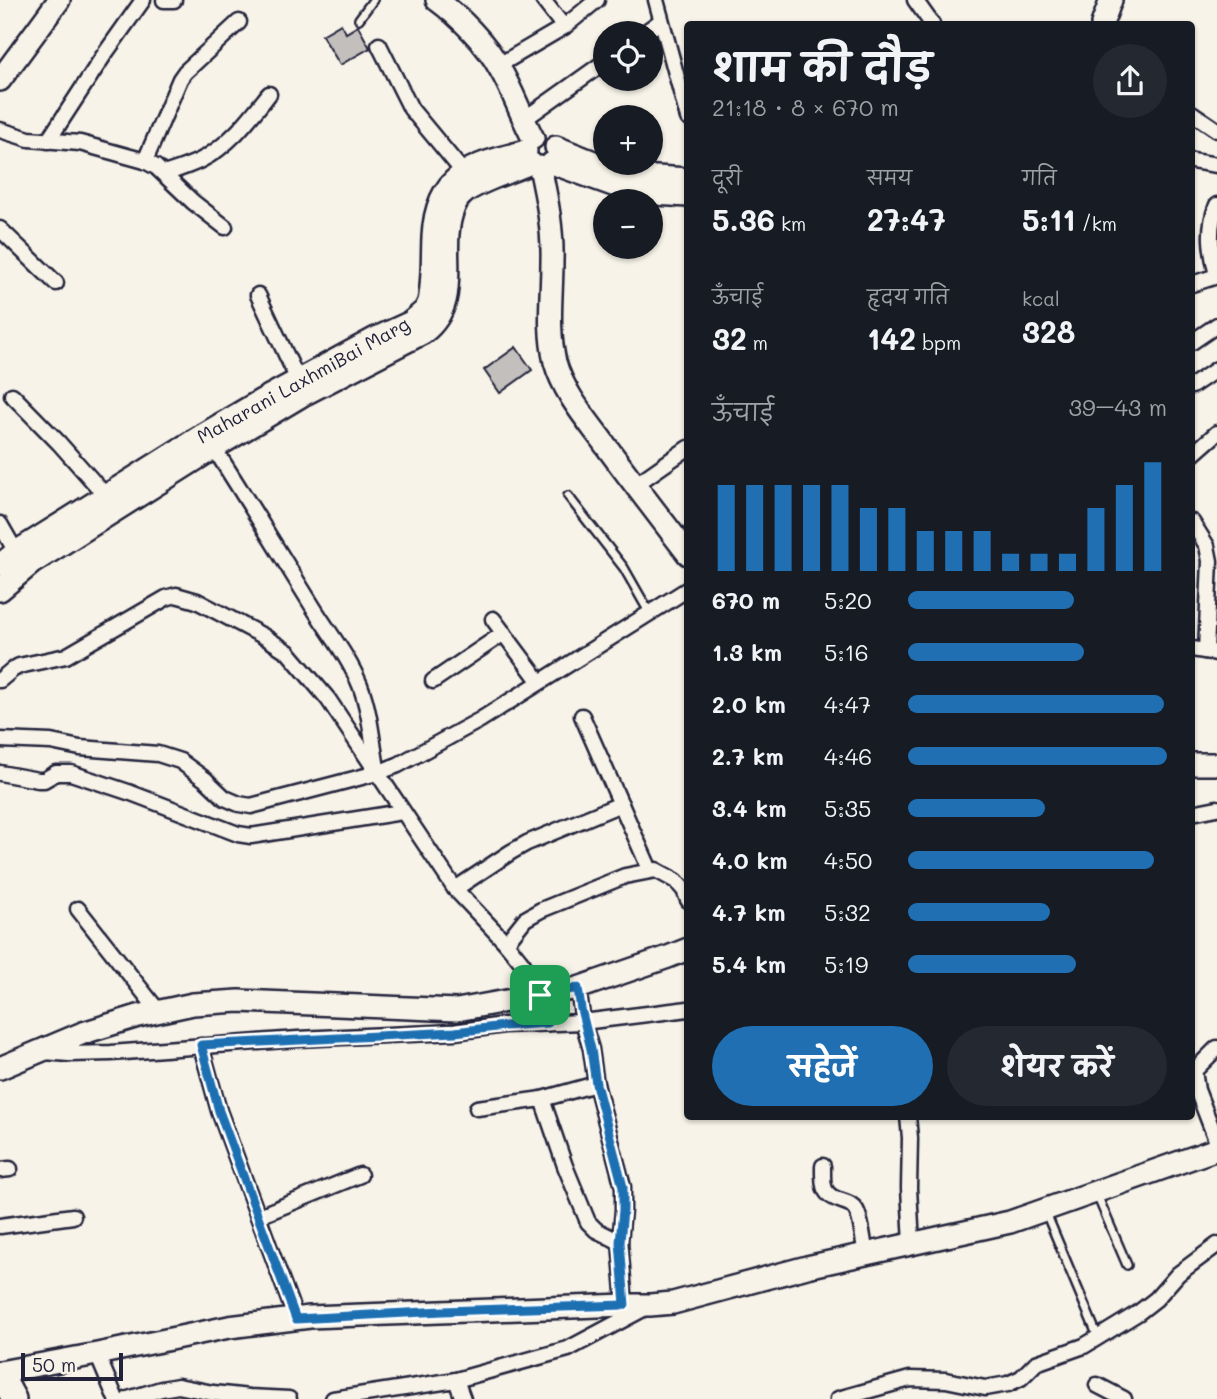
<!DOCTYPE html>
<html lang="hi">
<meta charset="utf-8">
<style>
body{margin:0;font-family:Mali,"Playpen Sans Deva",sans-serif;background:#242831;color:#f1f3f6;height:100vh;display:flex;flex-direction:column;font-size:26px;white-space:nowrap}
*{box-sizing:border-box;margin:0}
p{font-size:23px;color:#9ea1a6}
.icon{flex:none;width:38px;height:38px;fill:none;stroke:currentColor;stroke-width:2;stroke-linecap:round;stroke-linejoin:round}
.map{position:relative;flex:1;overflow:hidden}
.side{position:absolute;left:684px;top:21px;width:511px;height:1099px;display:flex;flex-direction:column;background:#171b24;border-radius:7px;box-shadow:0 2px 5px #0004}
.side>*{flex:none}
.fabs{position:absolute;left:593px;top:21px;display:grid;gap:14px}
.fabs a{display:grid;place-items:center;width:70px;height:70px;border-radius:50%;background:#171b24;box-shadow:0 2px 5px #0004;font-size:35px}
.scale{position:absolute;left:21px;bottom:18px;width:102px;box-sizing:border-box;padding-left:7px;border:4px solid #22223b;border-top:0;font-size:19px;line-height:24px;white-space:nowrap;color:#22223b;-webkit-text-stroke:5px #f7f3e8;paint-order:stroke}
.pin{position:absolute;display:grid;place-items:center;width:60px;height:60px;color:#fff;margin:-30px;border-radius:14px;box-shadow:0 4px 10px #0006}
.round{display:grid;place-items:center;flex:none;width:74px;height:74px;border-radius:37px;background:#242831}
.headline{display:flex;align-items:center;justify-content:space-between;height:119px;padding:0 28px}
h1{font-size:38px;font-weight:700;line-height:52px}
.stats{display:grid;grid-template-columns:repeat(3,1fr);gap:10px;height:119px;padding:7px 28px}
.stats div{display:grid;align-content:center}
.stats b{font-size:30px;font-weight:700}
.stats small{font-size:19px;font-weight:400}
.stats p{font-size:19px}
.chart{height:196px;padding:14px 28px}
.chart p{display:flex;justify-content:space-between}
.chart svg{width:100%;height:126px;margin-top:7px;stroke:#1f6fb2;stroke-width:6}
.cta{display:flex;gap:14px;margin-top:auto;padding:14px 28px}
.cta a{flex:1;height:80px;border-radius:42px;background:#1f6fb2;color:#fff;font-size:28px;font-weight:700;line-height:80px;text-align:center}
.cta a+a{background:#242831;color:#f1f3f6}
ul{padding:0 28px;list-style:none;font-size:23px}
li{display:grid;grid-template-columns:112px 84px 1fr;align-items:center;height:52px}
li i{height:18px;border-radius:9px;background:#1f6fb2}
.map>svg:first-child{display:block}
</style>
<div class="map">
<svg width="1217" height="1399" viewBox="0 0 1217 1399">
<rect width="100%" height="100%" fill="#f7f3e8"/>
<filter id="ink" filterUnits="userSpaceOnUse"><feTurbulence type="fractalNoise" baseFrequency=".0143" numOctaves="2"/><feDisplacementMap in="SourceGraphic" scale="14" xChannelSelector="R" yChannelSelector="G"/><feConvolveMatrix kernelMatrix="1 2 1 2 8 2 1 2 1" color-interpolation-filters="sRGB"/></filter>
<g filter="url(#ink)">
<!-- building -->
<g fill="#c2bfbd" stroke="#22223b" stroke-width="2">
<polygon points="341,24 346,33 358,26 370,48 340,65 322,35"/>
<polygon points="516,347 532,370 500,393 484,370"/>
</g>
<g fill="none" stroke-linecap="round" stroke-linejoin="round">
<!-- lane casing -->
<g stroke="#22223b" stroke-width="12">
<g id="lane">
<polyline points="359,19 373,0"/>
<polyline points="568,496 624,568 649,612"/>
<polyline points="1097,1195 1127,1265"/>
<polyline points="1046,1213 1098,1337"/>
</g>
</g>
<!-- street casing -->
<g stroke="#22223b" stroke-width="19">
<g id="street">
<polyline points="164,0 174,0"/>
<polyline points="543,0 564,27"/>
<polyline points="656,0 688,118"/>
<polyline points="915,0 932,24"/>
<polyline points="644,33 661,21"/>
<polyline points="379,45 411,109 464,173"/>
<polyline points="499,65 564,27 597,0"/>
<polyline points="1192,113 1217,130"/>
<polyline points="523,120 606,61"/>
<polyline points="0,130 29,139 80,143 145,161 156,167 193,202 225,227"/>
<polyline points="48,141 104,55 143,0"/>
<polyline points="145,161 180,79 185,72 239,22"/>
<polyline points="1192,161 1217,165"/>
<path d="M164 174C176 170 189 166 201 160 230 145 249 119 269 94"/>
<path d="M1217 205C1207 229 1211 251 1217 275"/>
<polyline points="0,229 56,283"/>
<polyline points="1192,284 1217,276"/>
<polyline points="258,295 298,380"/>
<polyline points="1192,342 1217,325"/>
<polyline points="1192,386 1217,369"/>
<polyline points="12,395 59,443 106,496"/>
<path d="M214 448C248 501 280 554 313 607 329 633 348 656 360 685 370 711 372 740 377 768"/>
<polyline points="1192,455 1217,433"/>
<polyline points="635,485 688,448"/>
<polyline points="1192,522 1207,546 1210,561 1206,651"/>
<polyline points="0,524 16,552"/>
<polyline points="493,619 540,682"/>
<polyline points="1192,649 1217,653"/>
<polyline points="0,680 12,670 19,666 66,656 166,598 176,595 197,601 265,637 288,652 328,699 455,889 506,943 523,964 540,995 548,1023"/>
<polyline points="433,681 504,633"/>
<polyline points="582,716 650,870"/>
<polyline points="0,740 51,742 80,748 158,754 180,761 206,780 225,798 239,804 251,806 377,773 398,765 480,720 688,589"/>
<polyline points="0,773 38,780 44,780 56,773 71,773 131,793 238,834 251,836 402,812"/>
<polyline points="1192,813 1217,808"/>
<polyline points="455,889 511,852 527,843 621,804"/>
<polyline points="78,909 159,1012"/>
<polyline points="506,943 525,919 541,910 625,876 656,870 676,881 684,890 688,900"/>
<polyline points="578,988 583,1022 591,1049 596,1084 623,1187 623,1210 620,1242 625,1305"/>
<polyline points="201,1046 219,1111 296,1319"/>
<polyline points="1217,1048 1194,1071 1197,1090 1217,1142"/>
<polyline points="44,1052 69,1054 111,1053 298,1039 455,1032 504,1025 583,1022 688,1009"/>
<polyline points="542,1099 565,1166 588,1222 596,1230 620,1242"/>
<polyline points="477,1108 542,1099 596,1084"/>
<polyline points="908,1116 910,1138 909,1188 912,1244"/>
<path d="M823 1166C823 1185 821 1195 842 1201 848 1203 852 1204 856 1210 862 1220 863 1242 866 1254"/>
<polyline points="0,1170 10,1169"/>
<polyline points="259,1216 360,1175"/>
<polyline points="0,1226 73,1216"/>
<polyline points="97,1354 116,1399"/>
<polyline points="456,1380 463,1399"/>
<polyline points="1097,1385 1124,1399"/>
<polyline points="128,1399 161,1389 178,1386 213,1393 249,1397 289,1399"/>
<polyline points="333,1399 456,1380 568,1349 645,1308"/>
<polyline points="838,1399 910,1379 946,1380 985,1388 1008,1384 1021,1378 1036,1363 1084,1346 1138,1313 1156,1299 1178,1274 1217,1245"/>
</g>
</g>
<!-- secondary casing -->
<g stroke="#22223b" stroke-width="26">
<g id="secondary">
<path d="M437 0C459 16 487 44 500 69 513 91 521 116 533 138"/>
<polyline points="1102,24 1111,0"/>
<polyline points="0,80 59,0"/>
<polyline points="556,147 622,173 640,176 688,179"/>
<polyline points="552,163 627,190 638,193 688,196"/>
<path d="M540 167C547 199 553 229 552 261 552 296 547 328 555 362 563 391 584 416 601 439 629 478 659 516 688 554"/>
<path d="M0 565 16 552 204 434 260 401 376 338 411 322 425 310 429 302C433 281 432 259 433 237 436 173 472 165 526 151"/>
<path d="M0 590 32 563 214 448 301 396 423 333C466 300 436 251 454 207 456 202 458 198 463 194 474 183 515 170 531 163"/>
<polyline points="1192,764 1217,764"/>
<polyline points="0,1068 83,1033 138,1016 193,1004 239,1001 457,1010 578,988 668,957 688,949"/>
<polyline points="0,1372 97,1354 229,1327 310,1317 625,1305 650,1305 673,1303 807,1267 1010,1222 1217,1149"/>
</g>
</g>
<!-- primary casing -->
<g stroke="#22223b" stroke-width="28">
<polyline id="primary" points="0,1373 14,1399"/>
</g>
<!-- lane -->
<use href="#lane" stroke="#f7f3e8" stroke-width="7"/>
<!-- street -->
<use href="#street" stroke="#f7f3e8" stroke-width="14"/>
<!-- secondary -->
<use href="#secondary" stroke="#f7f3e8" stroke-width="21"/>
<!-- primary -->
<use href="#primary" stroke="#f7f3e8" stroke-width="23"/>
</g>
</g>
<g fill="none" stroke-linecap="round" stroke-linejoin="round" filter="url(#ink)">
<!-- route casing -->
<g stroke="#fff" stroke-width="14">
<polygon id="route" points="578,988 581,1009 591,1049 596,1084 623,1187 623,1210 620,1242 625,1305 443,1311 296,1319 219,1111 201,1045 455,1032 504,1026 548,1023 540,995"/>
</g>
<!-- route -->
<use href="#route" stroke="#1f6fb2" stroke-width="9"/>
</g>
<g text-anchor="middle" stroke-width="7" stroke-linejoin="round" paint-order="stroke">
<!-- street labels -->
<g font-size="19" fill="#22223b" stroke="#f7f3e8">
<text transform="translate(303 380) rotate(-29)" y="7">Maharani LaxhmiBai Marg</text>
</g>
</g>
</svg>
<div class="fabs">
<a><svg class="icon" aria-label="locate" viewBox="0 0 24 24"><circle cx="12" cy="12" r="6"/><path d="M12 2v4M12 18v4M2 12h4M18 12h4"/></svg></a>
<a>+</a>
<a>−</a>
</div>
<div class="scale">50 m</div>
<div class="pin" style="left:540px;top:995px;background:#1e9e55"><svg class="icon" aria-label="arrive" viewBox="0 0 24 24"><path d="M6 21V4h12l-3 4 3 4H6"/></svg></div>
<section class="side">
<div class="headline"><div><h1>शाम की दौड़</h1><p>21:18 · 8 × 670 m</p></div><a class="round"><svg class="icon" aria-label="share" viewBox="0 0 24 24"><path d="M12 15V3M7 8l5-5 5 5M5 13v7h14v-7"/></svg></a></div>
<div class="stats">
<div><p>दूरी</p><b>5.36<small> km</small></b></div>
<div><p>समय</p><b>27:47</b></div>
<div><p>गति</p><b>5:11<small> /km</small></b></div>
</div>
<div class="stats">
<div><p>ऊँचाई</p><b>32<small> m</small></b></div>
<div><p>हृदय गति</p><b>142<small> bpm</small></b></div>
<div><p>kcal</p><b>328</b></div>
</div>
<div class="chart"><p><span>ऊँचाई</span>39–43 m</p>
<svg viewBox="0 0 160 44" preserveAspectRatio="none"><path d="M5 44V14M15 44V14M25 44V14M35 44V14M45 44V14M55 44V22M65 44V22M75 44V30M85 44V30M95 44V30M105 44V38M115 44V38M125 44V38M135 44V22M145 44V14M155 44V6"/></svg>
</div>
<ul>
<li><b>670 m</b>5:20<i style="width:64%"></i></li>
<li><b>1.3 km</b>5:16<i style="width:68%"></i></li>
<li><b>2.0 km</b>4:47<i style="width:99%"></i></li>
<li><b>2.7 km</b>4:46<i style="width:100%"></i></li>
<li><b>3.4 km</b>5:35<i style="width:53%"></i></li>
<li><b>4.0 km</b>4:50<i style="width:95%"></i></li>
<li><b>4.7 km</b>5:32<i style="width:55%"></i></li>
<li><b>5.4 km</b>5:19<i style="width:65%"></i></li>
</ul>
<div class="cta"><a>सहेजें</a><a>शेयर करें</a></div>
</section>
</div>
